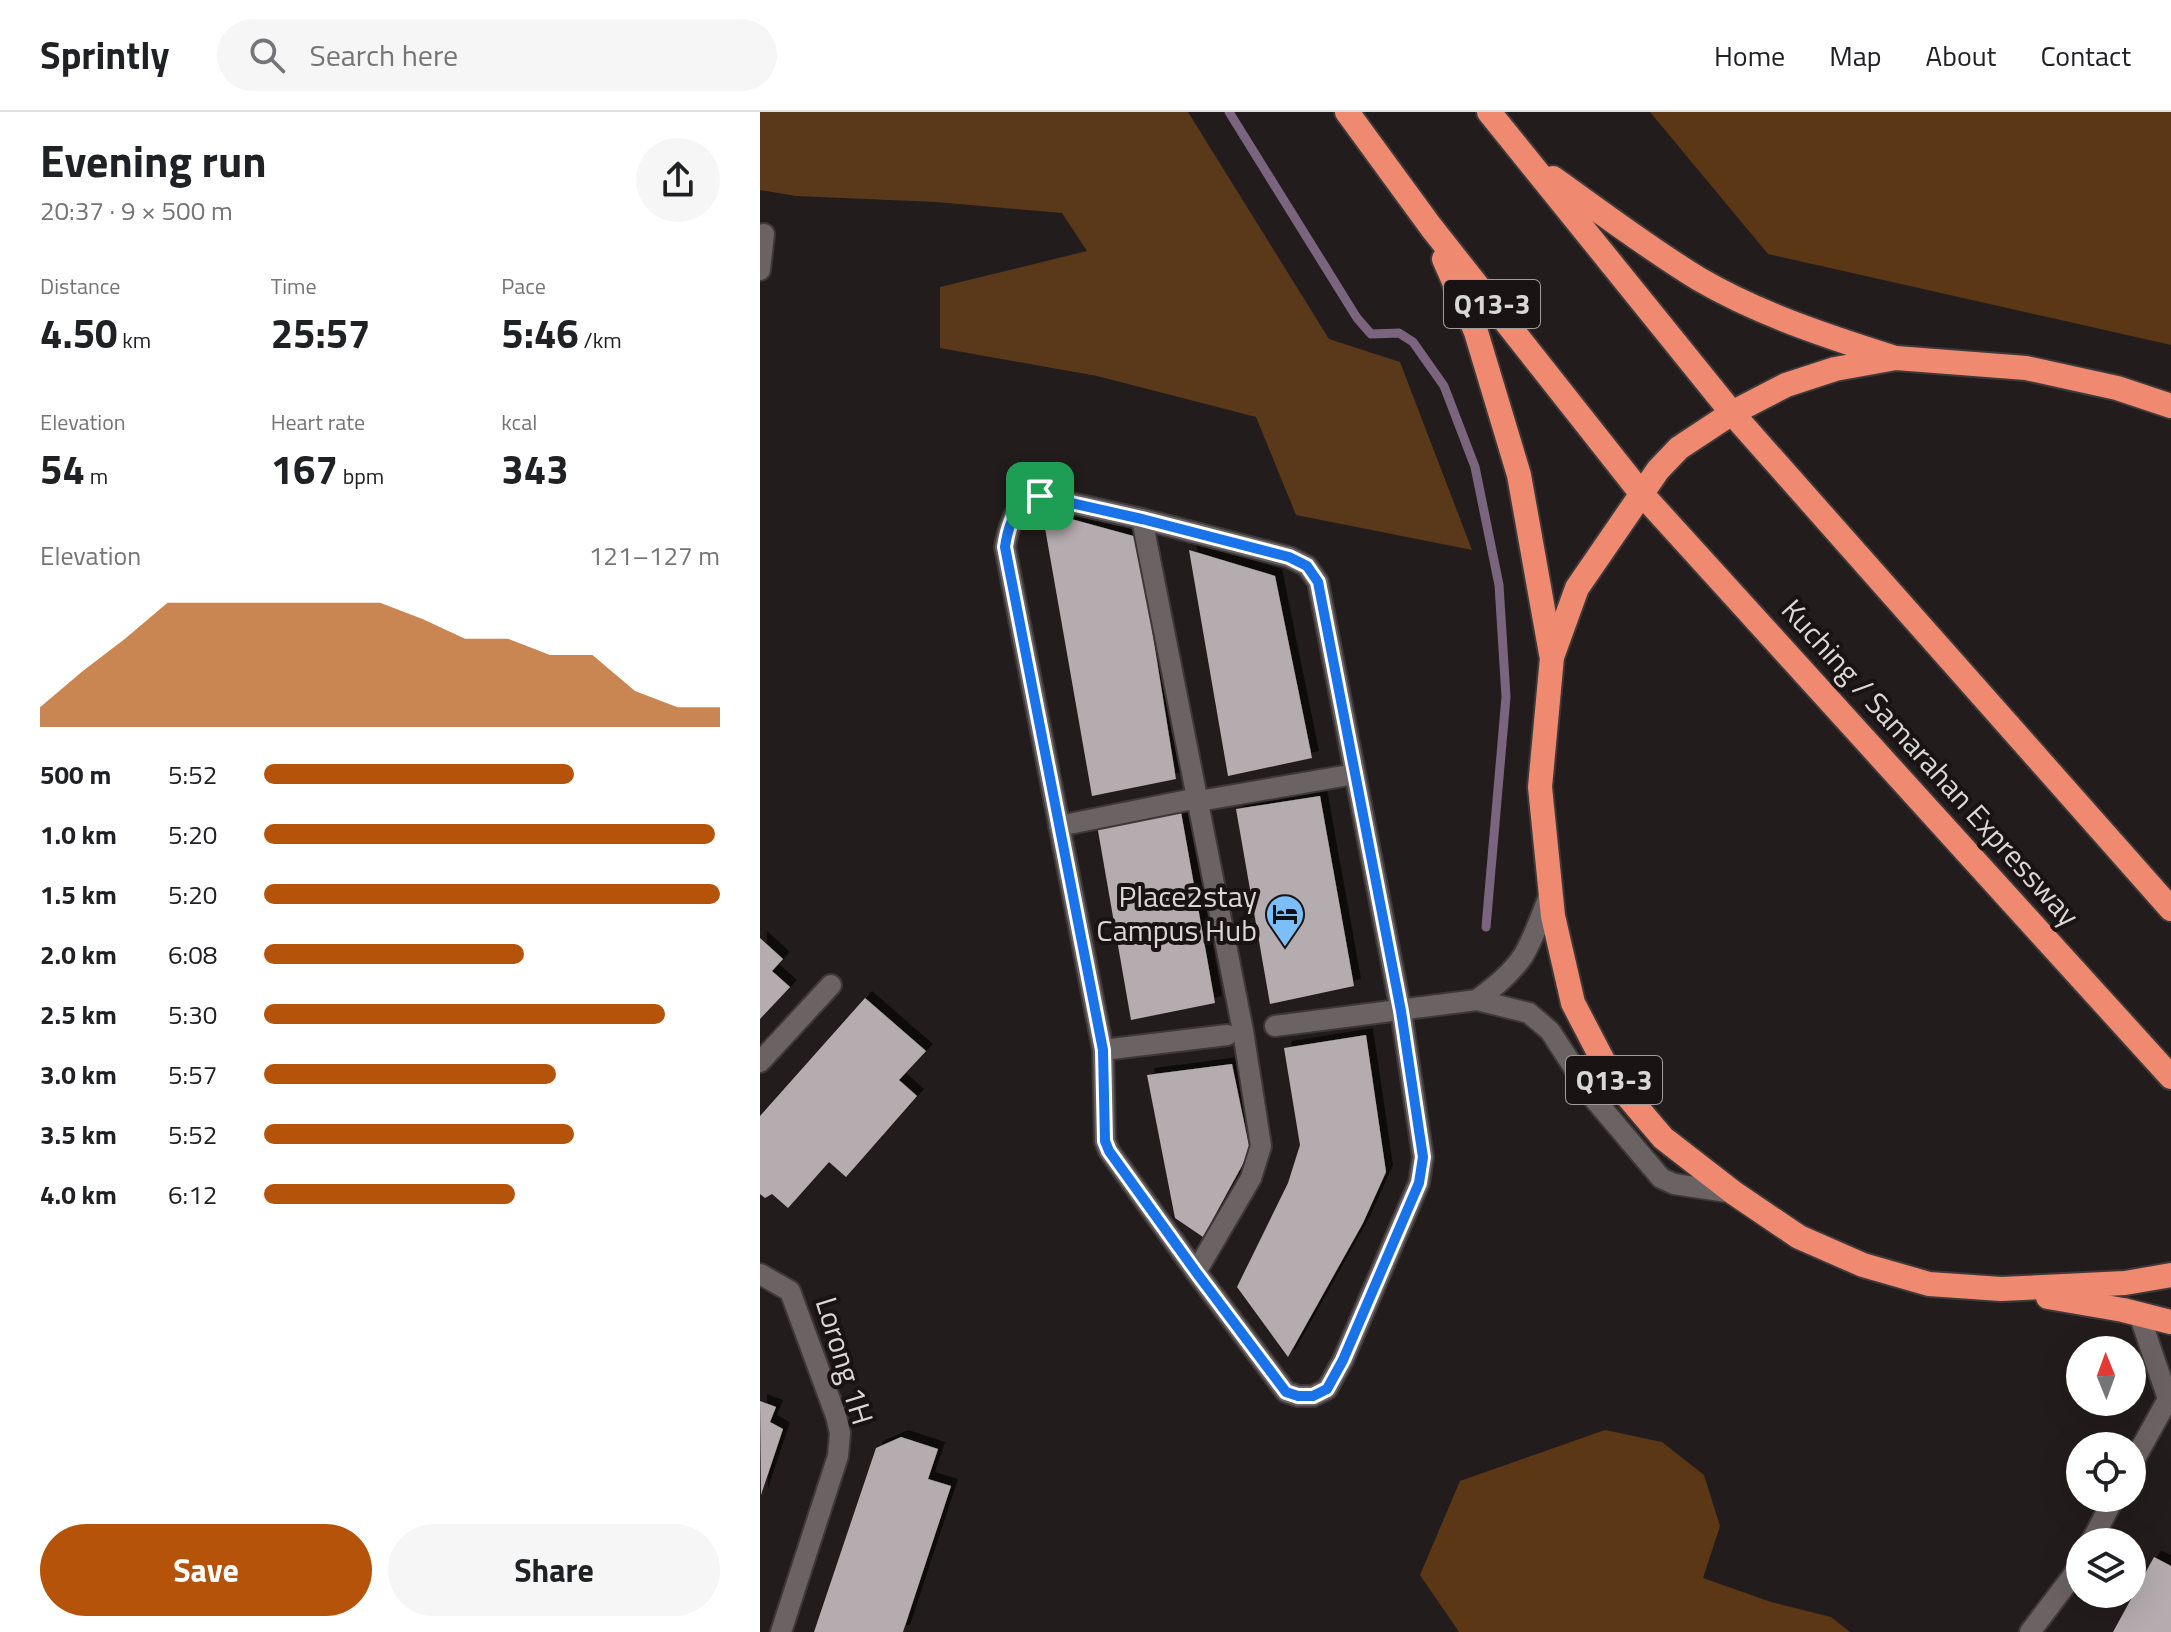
<!DOCTYPE html>
<meta charset="utf-8">
<style>
body{margin:0;font-family:"Titillium Web",sans-serif;background:#f6f6f6;color:#202124;height:100vh;display:flex;flex-direction:column;font-size:30px;white-space:nowrap}
*{box-sizing:border-box;margin:0}
p{font-size:26px;color:#757577}
.icon{flex:none;width:44px;height:44px;fill:none;stroke:currentColor;stroke-width:2;stroke-linecap:round;stroke-linejoin:round}
.map{position:relative;flex:1;overflow:hidden}
.side{display:flex;flex-direction:column;background:#fff;width:760px}
.side>*{flex:none}
.needle{width:52px;rotate:359deg}
.tools{position:absolute;left:1306px;top:1224px;display:grid;gap:16px}
.tools a{display:grid;place-items:center;width:80px;height:80px;border-radius:50%;background:#fff;box-shadow:0 8px 32px #0002;font-size:40px}
.pin{position:absolute;display:grid;place-items:center;width:68px;height:68px;color:#fff;margin:-34px;border-radius:16px;box-shadow:0 4px 12px #0006}
.round{display:grid;place-items:center;flex:none;width:84px;height:84px;border-radius:42px;background:#f6f6f6}
.head{display:flex;align-items:center;justify-content:space-between;height:136px;padding:0 40px}
h1{font-size:44px;font-weight:700;line-height:60px}
.figures{display:grid;grid-template-columns:repeat(3,1fr);gap:12px;height:136px;padding:8px 40px}
.figures div{display:grid;align-content:center}
.figures b{font-size:40px;font-weight:700}
.figures small{font-size:22px;font-weight:400}
.figures p{font-size:22px}
.chart{height:224px;padding:16px 40px}
.chart p{display:flex;justify-content:space-between}
.chart svg{width:100%;height:144px;margin-top:8px;fill:#b45309;opacity:.7}
.action{display:flex;gap:16px;margin-top:auto;padding:16px 40px}
.action a{flex:1;height:92px;border-radius:48px;background:#b45309;color:#fff;font-size:32px;font-weight:700;line-height:92px;text-align:center}
.action a+a{background:#f6f6f6;color:#202124}
ul{padding:0 40px;list-style:none;font-size:26px}
li{display:grid;grid-template-columns:128px 96px 1fr;align-items:center;height:60px}
li i{height:20px;border-radius:10px;background:#b45309}
header{display:flex;align-items:center;gap:48px;box-sizing:border-box;height:112px;padding:0 40px;background:#fff;border-bottom:2px solid #e0e0e0}
header strong{font-size:38px}
nav{display:flex;gap:44px;margin-inline-start:auto;font-size:28px}
.search{width:560px;height:72px;background:#f6f6f6;display:flex;align-items:center;gap:20px;box-sizing:border-box;padding:0 28px;border-radius:44px;color:#757577;font-size:30px}
main{display:flex;flex:1;min-height:0}
.map>svg:first-child{display:block}
</style>
<header>
<strong>Sprintly</strong>
<div class="search"><svg class="icon" aria-label="search" viewBox="0 0 24 24"><circle cx="10" cy="10" r="6"/><path d="M15 15l6 6"/></svg>Search here</div>
<nav><a>Home</a><a>Map</a><a>About</a><a>Contact</a></nav>
</header>
<main>
<section class="side">
<div class="head"><div><h1>Evening run</h1><p>20:37 · 9 × 500 m</p></div><a class="round"><svg class="icon" aria-label="share" viewBox="0 0 24 24"><path d="M12 15V3M7 8l5-5 5 5M5 13v7h14v-7"/></svg></a></div>
<div class="figures">
<div><p>Distance</p><b>4.50<small> km</small></b></div>
<div><p>Time</p><b>25:57</b></div>
<div><p>Pace</p><b>5:46<small> /km</small></b></div>
</div>
<div class="figures">
<div><p>Elevation</p><b>54<small> m</small></b></div>
<div><p>Heart rate</p><b>167<small> bpm</small></b></div>
<div><p>kcal</p><b>343</b></div>
</div>
<div class="chart"><p><span>Elevation</span>121–127 m</p>
<svg viewBox="0 0 160 44" preserveAspectRatio="none"><path d="M0 44V38L10 27L20 17L30 6L40 6L50 6L60 6L70 6L80 6L90 11L100 17L110 17L120 22L130 22L140 33L150 38L160 38V44z"/></svg>
</div>
<ul>
<li><b>500 m</b>5:52<i style="width:68%"></i></li>
<li><b>1.0 km</b>5:20<i style="width:99%"></i></li>
<li><b>1.5 km</b>5:20<i style="width:100%"></i></li>
<li><b>2.0 km</b>6:08<i style="width:57%"></i></li>
<li><b>2.5 km</b>5:30<i style="width:88%"></i></li>
<li><b>3.0 km</b>5:57<i style="width:64%"></i></li>
<li><b>3.5 km</b>5:52<i style="width:68%"></i></li>
<li><b>4.0 km</b>6:12<i style="width:55%"></i></li>
</ul>
<div class="action"><a>Save</a><a>Share</a></div>
</section>
<div class="map">
<svg width="1411" height="1520" viewBox="0 0 1411 1520">
<defs>
<filter id="shadow"><feDropShadow dx="7" dy="-7" stdDeviation="0" flood-color="#0009"/></filter>
</defs>
<rect width="100%" height="100%" fill="#231c1c"/>
<!-- green -->
<polygon fill="#5a381a" points="0,0 428,0 569,227 640,250 712,438 536,403 496,305 337,264 180,236 180,175 327,139 302,101 176,90 36,84 0,78"/>
<!-- forest -->
<g fill="#5b3716">
<polygon points="890,0 1411,0 1411,233 1008,142"/>
<polygon points="845,1318 902,1330 944,1363 960,1414 943,1466 1011,1490 1071,1505 1090,1520 699,1520 660,1463 700,1369"/>
</g>
<g fill="none" stroke-linecap="round" stroke-linejoin="round">
<!-- stream -->
<polyline stroke="#7b657e" stroke-width="9" points="469,0 597,206 611,222 639,221 653,230 684,274 715,355 739,473 746,585 726,815"/>
</g>
<!-- building -->
<g fill="#b5acb0" filter="url(#shadow)">
<polygon points="282,399 377,425 416,667 332,684"/>
<polygon points="429,438 515,464 552,646 468,664"/>
<polygon points="560,684 594,874 510,892 476,697"/>
<polygon points="421,700 455,891 371,908 337,713"/>
<polygon points="0,826 23,847 12,859 30,875 0,907"/>
<polygon points="105,886 166,939 139,968 157,984 86,1065 69,1050 28,1096 12,1082 5,1086 0,1082 0,1004"/>
<polygon points="606,923 626,1060 603,1111 528,1245 477,1175 528,1071 540,1033 524,936"/>
<polygon points="472,952 490,1039 443,1125 415,1106 387,963"/>
<polygon points="0,1289 16,1295 10,1310 23,1317 1,1383"/>
<polygon points="141,1325 178,1337 168,1367 191,1374 143,1520 54,1520 116,1336"/>
<polygon points="1394,1445 1411,1454 1411,1520 1353,1520"/>
</g>
<g fill="none" stroke-linecap="round" stroke-linejoin="round">
<!-- minor casing -->
<g stroke="#3e3839" stroke-width="24">
<g id="minor">
<polyline points="0,158 4,122"/>
<path d="M280 384 382 407 529 445 547 454 558 470 641 899 663 1045 659 1071 583 1248 567 1277 553 1284H538L526 1280 436 1160 349 1039 345 1029 343 938 245 435C248 415 254 402 265 387Z"/>
<polyline points="382,407 483,919 501,1034 491,1066 436,1160"/>
<polyline points="445,688 595,662"/>
<polyline points="299,714 428,688"/>
<path d="M717 888C733 876 751 862 763 844 775 824 782 801 791 779"/>
<polyline points="515,914 717,888 769,901 790,919 835,988 901,1066 914,1072 974,1081"/>
<polyline points="343,938 467,923"/>
<polyline points="0,950 71,873"/>
<polyline points="0,1162 30,1179 76,1304 80,1321 78,1344 21,1520"/>
<polyline points="1379,1202 1408,1287"/>
<polyline points="1372,1352 1408,1287"/>
<polyline points="1331,1430 1354,1386"/>
<polyline points="1270,1520 1314,1462 1320,1451"/>
</g>
</g>
<!-- highway casing -->
<g stroke="#3e3839" stroke-width="28">
<g id="highway">
<polyline points="587,0 671,115 881,381 1411,965"/>
<polyline points="729,0 972,301 1411,797"/>
<path d="M793 66C841 100 888 136 939 167 999 202 1066 224 1132 245"/>
<polyline points="684,147 716,220 759,363 791,542"/>
<polyline points="1411,294 1357,276 1266,256 1136,246 1075,257 1026,273 972,301 919,336 898,358 817,476 792,545 780,675 793,804 813,891 852,966 903,1026 974,1081 1039,1125 1103,1153 1169,1172 1241,1177 1365,1171 1411,1163"/>
<polyline points="1288,1185 1363,1198 1411,1210"/>
</g>
</g>
<!-- minor -->
<use href="#minor" stroke="#6b6263" stroke-width="20"/>
<!-- highway -->
<use href="#highway" stroke="#ef8a70" stroke-width="24"/>
</g>
<g fill="none" stroke-linecap="round" stroke-linejoin="round">
<!-- route casing -->
<g stroke="#fff" stroke-width="16">
<path id="route" d="M280 384 382 407 529 445 547 454 558 470 641 899 663 1045 659 1071 583 1248 567 1277 553 1284H538L526 1280 436 1160 349 1039 345 1029 343 938 245 435C248 415 253 402 265 387Z"/>
</g>
<!-- route -->
<use href="#route" stroke="#1a73e8" stroke-width="10"/>
</g>
<!-- icons -->
<defs>
<g id="hotel-pin" transform="scale(2)"><path d="M0 17L-7.5 6A9.5 9.5 0 1 1 7.5 6Z" fill="#7cbef9" stroke="#191313"/><path d="M-6-4.5h1.5V1H6V5H4.5V3h-9V5H-6ZM-4 0a1.8 1.8 0 1 1 3.6 0ZM.5 0V-2.5h3Q6-2.5 6 0Z" fill="#111"/></g>
</defs>
<g fill-rule="evenodd">
<use href="#hotel-pin" x="525" y="802"/>
</g>
<g text-anchor="middle" stroke-width="8" stroke-linejoin="round" paint-order="stroke">
<!-- shield labels -->
<g fill="#191313" stroke="#a29c9c" stroke-width="2">
<rect x="684" y="168" width="96" height="48" rx="6"/>
<rect x="806" y="944" width="96" height="48" rx="6"/>
</g>
<g font-size="28" font-weight="bold" fill="#dcd7d7">
<text x="732" y="202">Q13-3</text>
<text x="854" y="978">Q13-3</text>
</g>
<!-- street labels -->
<g font-size="30" fill="#dcd7d7" stroke="#191313">
<text transform="translate(1170 651) rotate(48)" y="10">Kuching / Samarahan Expressway</text>
<text transform="translate(84 1249) rotate(73)" y="10">Lorong 1H</text>
</g>
<!-- poi labels -->
<g font-size="30" fill="#dcd7d7" stroke="#191313" text-anchor="end">
<text x="497" y="795">Place2stay<tspan x="497" dy="34">Campus Hub</tspan></text>
</g>
</g>
</svg>
<div class="tools">
<a><svg class="needle" viewBox="-14 -14 28 28"><path d="M0-13l5 13h-10z" fill="#e53935"/><path d="M0 13l5-13h-10z" fill="#757577"/></svg></a>
<a><svg class="icon" aria-label="locate" viewBox="0 0 24 24"><circle cx="12" cy="12" r="6"/><path d="M12 2v4M12 18v4M2 12h4M18 12h4"/></svg></a>
<a><svg class="icon" aria-label="layers" viewBox="0 0 24 24"><path d="M12 4l9 5-9 5-9-5zM3 14l9 5 9-5"/></svg></a>
</div>
<div class="pin" style="left:280px;top:384px;background:#1e9e55"><svg class="icon" aria-label="arrive" viewBox="0 0 24 24"><path d="M6 21V4h12l-3 4 3 4H6"/></svg></div>
</div>
</main>
